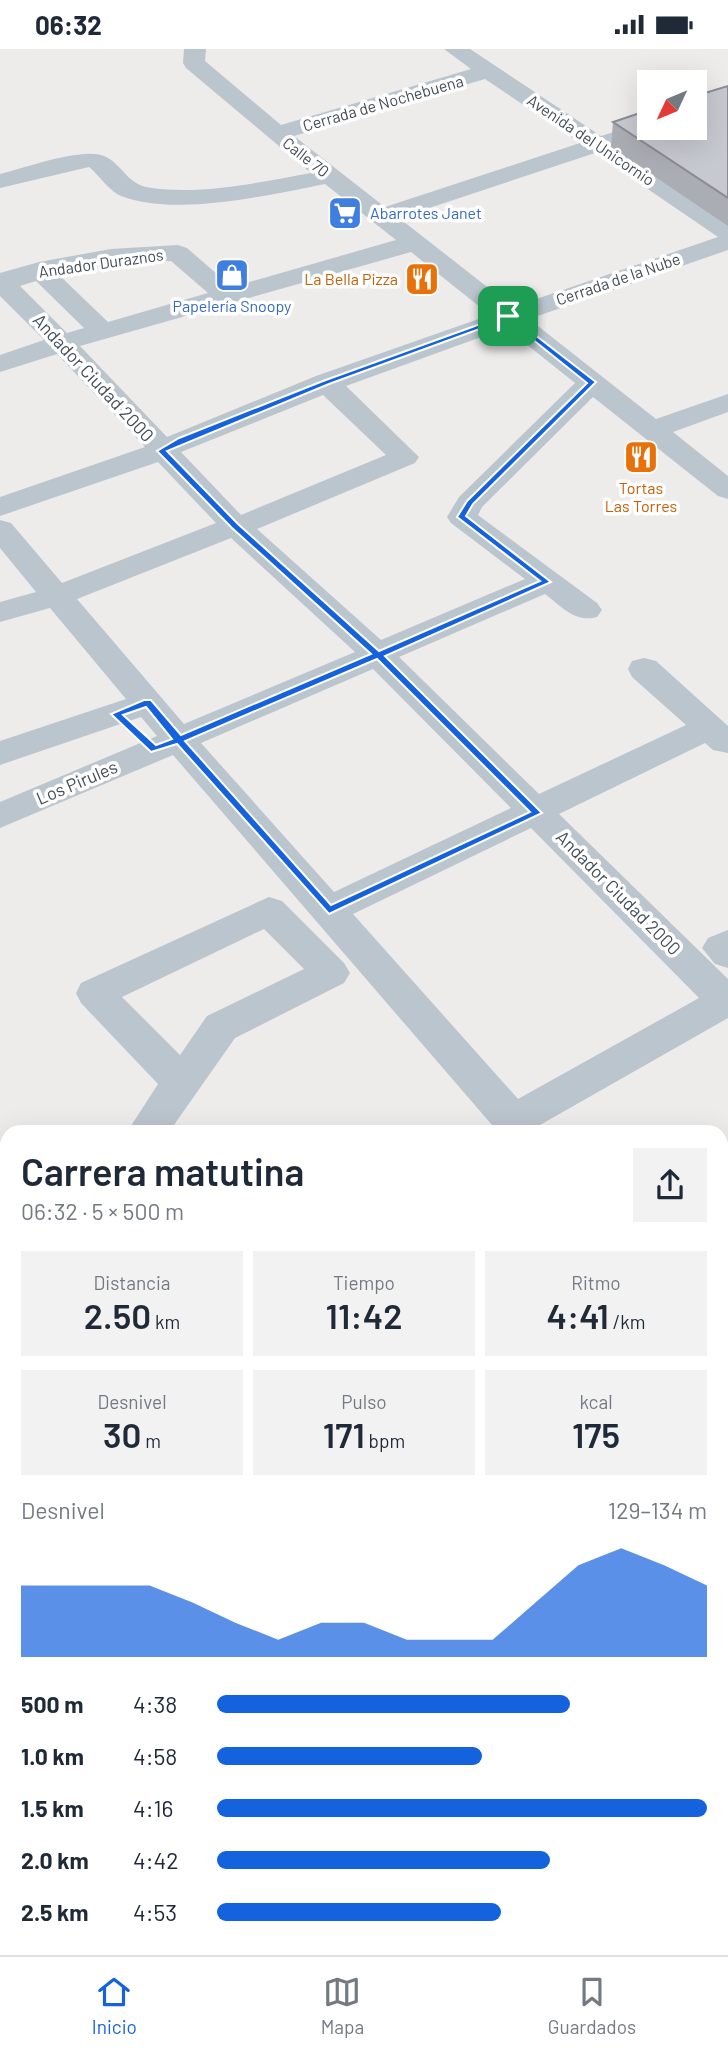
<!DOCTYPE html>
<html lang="es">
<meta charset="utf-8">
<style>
body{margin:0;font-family:Barlow,sans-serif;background:#f2f2f3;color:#1f2937;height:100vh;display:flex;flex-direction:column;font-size:26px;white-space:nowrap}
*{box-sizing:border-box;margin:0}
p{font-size:23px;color:#747a83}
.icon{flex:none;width:38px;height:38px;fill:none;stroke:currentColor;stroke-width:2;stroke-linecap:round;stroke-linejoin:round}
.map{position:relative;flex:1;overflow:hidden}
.drawer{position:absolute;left:0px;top:1076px;width:728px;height:831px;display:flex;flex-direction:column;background:#fff;border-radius:21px 21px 0 0;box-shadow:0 7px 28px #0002}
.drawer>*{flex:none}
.needle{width:46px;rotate:226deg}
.buttons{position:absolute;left:637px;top:21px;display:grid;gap:14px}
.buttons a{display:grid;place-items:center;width:70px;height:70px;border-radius:0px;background:#fff;box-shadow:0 7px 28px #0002;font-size:35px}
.pin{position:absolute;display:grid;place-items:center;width:60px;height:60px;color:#fff;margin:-30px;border-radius:14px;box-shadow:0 4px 10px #0006}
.round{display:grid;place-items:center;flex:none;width:74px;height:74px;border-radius:0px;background:#f2f2f3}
.head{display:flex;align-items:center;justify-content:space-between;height:119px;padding:0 21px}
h1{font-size:38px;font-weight:600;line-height:52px}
.stats{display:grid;grid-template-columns:repeat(3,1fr);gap:10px;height:119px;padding:7px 21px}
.stats div{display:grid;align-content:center;border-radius:0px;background:#f2f2f3;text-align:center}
.stats b{font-size:35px;font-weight:600}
.stats small{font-size:19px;font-weight:400}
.stats p{font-size:19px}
.chart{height:196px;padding:14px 21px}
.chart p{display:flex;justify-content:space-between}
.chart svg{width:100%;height:126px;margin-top:7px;fill:#1562de;opacity:.7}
ul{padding:0 21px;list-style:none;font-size:23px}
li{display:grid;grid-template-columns:112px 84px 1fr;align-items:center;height:52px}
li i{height:18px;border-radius:9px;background:#1562de}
.status{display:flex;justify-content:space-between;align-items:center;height:49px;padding:0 35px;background:#fff;direction:ltr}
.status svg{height:19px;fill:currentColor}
.tabs{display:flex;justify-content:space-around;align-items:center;height:98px;border-top:2px solid #e0e1e3;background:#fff;font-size:19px;color:#747a83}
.tabs a{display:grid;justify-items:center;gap:4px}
.tabs .current{color:#1562de}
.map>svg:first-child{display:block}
</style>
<div class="status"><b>06:32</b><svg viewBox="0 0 49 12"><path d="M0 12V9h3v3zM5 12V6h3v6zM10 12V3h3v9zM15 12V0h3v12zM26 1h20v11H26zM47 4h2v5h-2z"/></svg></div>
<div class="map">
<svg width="728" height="1906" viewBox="0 0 728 1906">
<rect width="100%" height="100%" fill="#eeebeb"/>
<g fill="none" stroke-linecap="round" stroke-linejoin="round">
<!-- minor -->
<g fill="#bbc5ce" fill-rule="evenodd">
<path d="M184 0H206L205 12 281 76 471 20 444 0H470L601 87 649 72V79H660L657 84 616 97 728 172V201L529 270 656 370 728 345V363L673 383 728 427V450L718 447 593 348 482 458 478 466 597 554 602 561 597 568C575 574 562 558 545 545L399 608 539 745 686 676 632 628 628 620 632 612 644 609 656 612 728 677V704L713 701 705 694 559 765 728 930V969L540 1076 543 1083H498L173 706 0 779V753L157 687 141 668 0 716V692L126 650 50 559 0 573V553L36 543 0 499V471L11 474 62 534 216 474 158 413 0 467V448L145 398 57 305 0 323V306L44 291 0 247V224L39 213 111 200 178 196 187 199 232 238 396 191 325 135C269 146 176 168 121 147 109 142 99 126 89 118L0 139V125C25 119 82 98 104 107 124 116 126 136 152 139 203 146 261 133 311 124L186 19 183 14ZM485 30 580 94 385 158 294 87ZM595 104 718 188 513 258 399 169ZM411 203 490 266 316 327 167 388 80 297ZM171 212 208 244 108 273 58 225 111 215ZM36 232 84 279 67 284 20 237ZM506 279 575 334 459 448 447 468 451 474 525 530 381 591 257 480 415 414 419 408 346 337ZM323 346 386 406 241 466 181 403ZM231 489 355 603 184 675 77 550ZM373 620 511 759 334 843 201 694ZM531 779 699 949 518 1050 353 865Z"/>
<path d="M269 848 282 852 344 914 350 924 344 934 235 989 169 1083H127L158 1035 81 954 76 944 81 934ZM264 880 304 920 207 967 180 1006 122 948Z"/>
<polygon points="728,881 728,919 715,915 702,899 708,889"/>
<polygon points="728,1145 728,1182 721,1185 721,1148"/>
<polygon points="7,1254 7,1299 0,1301 0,1256"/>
<polygon points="721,1283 728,1286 728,1331 721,1328"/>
<polygon points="0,1425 7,1428 7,1479 0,1477"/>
<polygon points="728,1519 728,1568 721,1571 721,1522"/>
<polygon points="721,1677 728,1680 728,1736 721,1733"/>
<polygon points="7,1738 7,1792 0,1795 0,1741"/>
<polygon points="273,1900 329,1900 332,1906 275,1906"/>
</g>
</g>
<!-- wall -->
<polygon fill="#abadb4" points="728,37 728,177 611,98 613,73"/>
<!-- building -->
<polygon fill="#c7c9d1" stroke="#8b8d92" stroke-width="2" points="728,37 728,149 613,73 649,61 649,79 695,79 695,47"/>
<!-- route -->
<path fill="#1562de" stroke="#fff" stroke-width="2" fill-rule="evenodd" d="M508 265 596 333 473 455 466 467 551 533 385 607 542 764 329 865 177 695 151 703 111 665 144 651H151L181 686 371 605 232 479 157 402 179 389 323 332ZM507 270 587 334 467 452 457 468 540 532 379 602 238 475 167 402 329 335ZM377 610 530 763 331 856 185 692ZM146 658 172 690 156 696 123 666Z"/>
<!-- icons -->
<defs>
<g id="supermarket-square" transform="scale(1.75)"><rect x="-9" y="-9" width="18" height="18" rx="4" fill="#3f7fe0" stroke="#fff"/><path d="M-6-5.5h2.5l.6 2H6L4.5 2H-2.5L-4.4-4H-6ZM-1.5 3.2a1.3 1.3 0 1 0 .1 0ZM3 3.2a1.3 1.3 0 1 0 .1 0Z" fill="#fff"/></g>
<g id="shop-square" transform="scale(1.75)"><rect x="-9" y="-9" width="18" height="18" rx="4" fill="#3f7fe0" stroke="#fff"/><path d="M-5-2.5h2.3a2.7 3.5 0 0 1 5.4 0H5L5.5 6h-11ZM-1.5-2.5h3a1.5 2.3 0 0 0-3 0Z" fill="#fff"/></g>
<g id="restaurant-square" transform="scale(1.75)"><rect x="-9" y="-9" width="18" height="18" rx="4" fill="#e8710a" stroke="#fff"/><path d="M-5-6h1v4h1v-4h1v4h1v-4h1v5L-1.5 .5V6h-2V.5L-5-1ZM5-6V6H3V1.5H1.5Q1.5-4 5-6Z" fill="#fff"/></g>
</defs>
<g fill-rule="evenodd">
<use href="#supermarket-square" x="345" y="164"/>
<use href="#shop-square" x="232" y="226"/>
<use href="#restaurant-square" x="422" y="230"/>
<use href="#restaurant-square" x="641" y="408"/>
</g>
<g text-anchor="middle" stroke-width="7" stroke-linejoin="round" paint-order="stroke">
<!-- far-street labels -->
<g font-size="16" fill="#434d58" stroke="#fff">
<text transform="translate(383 54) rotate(-16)" y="6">Cerrada de Nochebuena</text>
<text transform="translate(591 91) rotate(34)" y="6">Avenida del Unicornio</text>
<text transform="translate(306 108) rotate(38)" y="6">Calle 70</text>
<text transform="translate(101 214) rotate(-8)" y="6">Andador Duraznos</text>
<text transform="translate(618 230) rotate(-19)" y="6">Cerrada de la Nube</text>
</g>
<!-- far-shop labels -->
<g font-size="16" fill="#366cbe" stroke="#fff" text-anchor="start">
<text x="370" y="170">Abarrotes Janet</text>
<text x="232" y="263" text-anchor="middle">Papelería Snoopy</text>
</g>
<!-- far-food labels -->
<g font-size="16" fill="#c56008" stroke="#fff" text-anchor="end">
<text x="398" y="236">La Bella Pizza</text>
<text x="641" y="445" text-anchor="middle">Tortas<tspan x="641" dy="18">Las Torres</tspan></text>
</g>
<!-- street labels -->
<g font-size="18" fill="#434d58" stroke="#fff">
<text transform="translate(93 329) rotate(47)" y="6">Andador Ciudad 2000</text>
<text transform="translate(77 734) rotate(-23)" y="6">Los Pirules</text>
<text transform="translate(618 844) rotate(45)" y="6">Andador Ciudad 2000</text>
</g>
</g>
</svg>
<div class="buttons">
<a><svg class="needle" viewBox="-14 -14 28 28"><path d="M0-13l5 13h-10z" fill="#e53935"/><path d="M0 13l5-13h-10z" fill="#747a83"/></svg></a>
</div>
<div class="pin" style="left:508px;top:267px;background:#1e9e55"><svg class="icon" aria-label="arrive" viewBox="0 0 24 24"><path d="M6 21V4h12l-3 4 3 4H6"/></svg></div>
<section class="drawer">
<div class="head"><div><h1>Carrera matutina</h1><p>06:32 · 5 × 500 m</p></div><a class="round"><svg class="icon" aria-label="share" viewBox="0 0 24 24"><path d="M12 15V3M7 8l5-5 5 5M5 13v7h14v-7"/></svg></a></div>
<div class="stats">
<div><p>Distancia</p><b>2.50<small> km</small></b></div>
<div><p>Tiempo</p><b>11:42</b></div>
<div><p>Ritmo</p><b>4:41<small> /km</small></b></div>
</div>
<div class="stats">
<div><p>Desnivel</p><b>30<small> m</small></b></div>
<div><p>Pulso</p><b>171<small> bpm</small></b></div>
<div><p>kcal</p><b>175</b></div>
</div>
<div class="chart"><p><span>Desnivel</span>129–134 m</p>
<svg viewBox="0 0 160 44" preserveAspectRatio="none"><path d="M0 44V19L10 19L20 19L30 19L40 25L50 32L60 38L70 32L80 32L90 38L100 38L110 38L120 25L130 12L140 6L150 12L160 19V44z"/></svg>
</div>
<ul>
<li><b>500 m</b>4:38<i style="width:72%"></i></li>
<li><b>1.0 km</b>4:58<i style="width:54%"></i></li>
<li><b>1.5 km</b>4:16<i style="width:100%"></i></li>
<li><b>2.0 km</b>4:42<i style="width:68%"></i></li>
<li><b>2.5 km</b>4:53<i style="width:58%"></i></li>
</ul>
</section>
</div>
<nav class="tabs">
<a class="current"><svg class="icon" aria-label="home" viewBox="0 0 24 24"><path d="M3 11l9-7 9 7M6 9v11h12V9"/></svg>Inicio</a>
<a><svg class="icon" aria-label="map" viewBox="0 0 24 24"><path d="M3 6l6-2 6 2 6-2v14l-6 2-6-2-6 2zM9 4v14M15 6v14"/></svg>Mapa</a>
<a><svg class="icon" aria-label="saved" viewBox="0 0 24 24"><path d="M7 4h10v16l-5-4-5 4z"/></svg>Guardados</a>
</nav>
